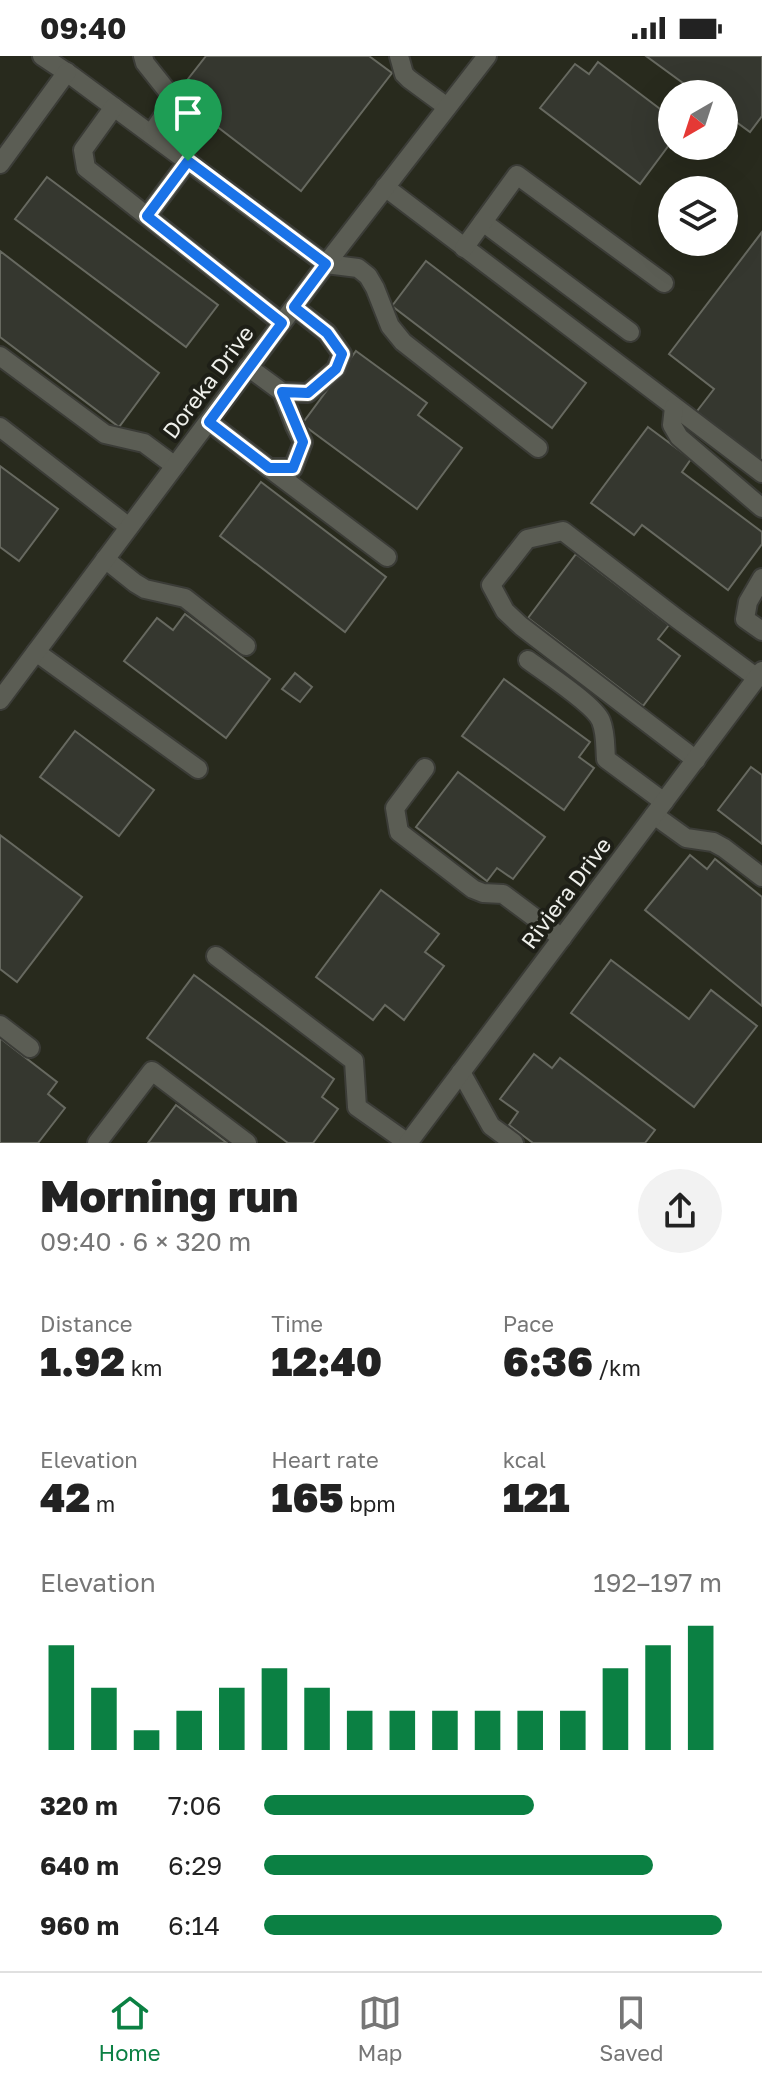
<!DOCTYPE html>
<meta charset="utf-8">
<style>
body{margin:0;font-family:"Golos Text",sans-serif;background:#f2f2f2;color:#222;height:100vh;display:flex;flex-direction:column;font-size:30px;white-space:nowrap}
*{box-sizing:border-box;margin:0}
p{font-size:26px;color:#767676}
.icon{flex:none;width:44px;height:44px;fill:none;stroke:currentColor;stroke-width:2;stroke-linecap:round;stroke-linejoin:round}
.map{position:relative;height:1087px;overflow:hidden}
.sheet{display:flex;flex-direction:column;background:#fff;flex:1}
.sheet>*{flex:none}
.needle{width:52px;rotate:219deg}
.fabs{position:absolute;left:658px;top:24px;display:grid;gap:16px}
.fabs a{display:grid;place-items:center;width:80px;height:80px;border-radius:50%;background:#fff;box-shadow:0 8px 32px #0002;font-size:40px}
.pin{position:absolute;display:grid;place-items:center;width:68px;height:68px;color:#fff;margin:-82px -34px;border-radius:50% 50% 50% 0;rotate:-45deg;box-shadow:0 0 8px #0007}
.pin .icon{rotate:45deg}
.round{display:grid;place-items:center;flex:none;width:84px;height:84px;border-radius:42px;background:#f2f2f2}
.headline{display:flex;align-items:center;justify-content:space-between;height:136px;padding:0 40px}
h1{font-size:44px;font-weight:800;line-height:60px}
.figures{display:grid;grid-template-columns:repeat(3,1fr);gap:12px;height:136px;padding:8px 40px}
.figures div{display:grid;align-content:center}
.figures b{font-size:40px;font-weight:800}
.figures small{font-size:22px;font-weight:400}
.figures p{font-size:22px}
.chart{height:224px;padding:16px 40px}
.chart p{display:flex;justify-content:space-between}
.chart svg{width:100%;height:144px;margin-top:8px;stroke:#0b8043;stroke-width:6}
ul{padding:0 40px;list-style:none;font-size:26px}
li{display:grid;grid-template-columns:128px 96px 1fr;align-items:center;height:60px}
li i{height:20px;border-radius:10px;background:#0b8043}
.status{display:flex;justify-content:space-between;align-items:center;height:56px;padding:0 40px;background:#fff;direction:ltr}
.status svg{height:22px;fill:currentColor}
.dock{display:flex;justify-content:space-around;align-items:center;height:112px;border-top:2px solid #e0e0e0;background:#fff;font-size:22px;color:#767676}
.dock a{display:grid;justify-items:center;gap:4px}
.dock .active{color:#0b8043}
.map>svg:first-child{display:block}
</style>
<div class="status"><b>09:40</b><svg viewBox="0 0 49 12"><path d="M0 12V9h3v3zM5 12V6h3v6zM10 12V3h3v9zM15 12V0h3v12zM26 1h20v11H26zM47 4h2v5h-2z"/></svg></div>
<div class="map">
<svg width="762" height="1087" viewBox="0 0 762 1087">
<rect width="100%" height="100%" fill="#1e1f17"/>
<!-- built -->
<path fill="#282a1d" fill-rule="evenodd" d="M0 0H762V1087H0ZM672 38H724V90H672ZM672 134H724V186H672Z"/>
<!-- building -->
<g fill="#35372f" stroke="#676960" stroke-width="2">
<polygon points="206,0 369,0 392,17 301,135 189,49 201,33 188,23"/>
<polygon points="646,0 762,0 762,60 750,76 724,57 724,38 698,38"/>
<polygon points="598,6 672,62 672,85 640,128 540,52 575,8 589,18"/>
<polygon points="47,121 218,249 186,291 15,163"/>
<polygon points="762,176 762,411 694,359 714,333 669,298"/>
<polygon points="0,195 159,317 119,371 0,281"/>
<polygon points="426,205 586,327 552,372 392,250"/>
<polygon points="356,295 427,347 418,359 462,392 417,453 302,368"/>
<polygon points="648,371 691,403 682,416 762,476 762,488 728,534 642,469 634,479 591,447"/>
<polygon points="0,410 58,453 19,505 0,491"/>
<polygon points="261,426 386,521 345,576 220,480"/>
<polygon points="576,498 669,569 658,583 680,600 643,650 528,562"/>
<polygon points="185,558 270,623 226,682 124,605 157,562 173,574"/>
<polygon points="295,617 312,631 300,646 282,633"/>
<polygon points="504,623 590,686 579,701 594,712 564,754 462,680"/>
<polygon points="75,675 154,734 119,780 40,721"/>
<polygon points="751,711 762,719 762,788 718,754"/>
<polygon points="458,716 545,781 513,823 497,812 487,825 416,771"/>
<polygon points="0,779 82,841 17,926 0,913"/>
<polygon points="690,799 707,813 715,803 762,841 762,950 645,854"/>
<polygon points="381,834 439,878 425,896 444,910 404,964 385,949 373,964 316,921"/>
<polygon points="611,904 689,963 711,934 757,970 694,1051 571,957"/>
<polygon points="194,919 334,1023 322,1041 338,1053 313,1087 288,1087 147,982"/>
<polygon points="0,982 57,1026 48,1038 65,1052 38,1087 0,1087"/>
<polygon points="534,998 552,1012 560,1002 655,1074 645,1087 533,1087 509,1069 518,1056 500,1043"/>
<polygon points="176,1049 227,1087 148,1087"/>
</g>
<g fill="none" stroke-linecap="round" stroke-linejoin="round">
<!-- minor casing -->
<g stroke="#3b3c37" stroke-width="22">
<g id="minor">
<polyline points="42,0 72,20 326,208 358,212 368,220 375,232 390,270 403,286 538,392"/>
<polyline points="143,0 145,7 172,41 173,46 151,78"/>
<polyline points="399,0 404,18 409,23 447,51"/>
<polyline points="114,51 83,94 86,112 282,267"/>
<polyline points="0,108 67,16"/>
<polyline points="385,131 762,417"/>
<polyline points="147,160 188,105"/>
<polyline points="483,166 630,276"/>
<polyline points="464,192 517,119 664,227"/>
<polyline points="0,300 105,378 144,387 175,410"/>
<polyline points="248,311 282,336 308,337 336,313 342,298 327,277 294,251"/>
<polyline points="674,351 672,369 679,381 762,452"/>
<polyline points="209,366 269,412 293,412 303,386 295,370 282,336"/>
<polyline points="0,371 129,471"/>
<polyline points="269,412 387,501"/>
<polyline points="105,503 135,527 145,533 185,542 246,590"/>
<polyline points="762,522 748,546 745,563 762,575"/>
<polyline points="36,596 198,713"/>
<path d="M528 604C544 616 595 649 601 665 606 677 605 691 606 703L664 746"/>
<polyline points="0,644 326,208 487,0"/>
<polyline points="696,704 521,570 505,555 491,529 527,483 563,475 676,562 757,622"/>
<polyline points="425,712 395,752 399,776 473,833 483,837 503,838 562,882"/>
<polyline points="654,759 686,782 713,786 724,792 762,821"/>
<polyline points="216,900 354,1005 357,1051 408,1087"/>
<polyline points="0,969 30,992"/>
<polyline points="461,1016 491,1070 514,1087"/>
<polyline points="97,1087 152,1015 247,1087"/>
<polyline points="408,1087 762,615"/>
</g>
</g>
<!-- minor -->
<use href="#minor" stroke="#5b5d54" stroke-width="18"/>
</g>
<g fill="none" stroke-linecap="round" stroke-linejoin="round">
<!-- route casing -->
<g stroke="#fff" stroke-width="16">
<polygon id="route" points="188,105 326,208 294,251 327,277 342,298 336,313 308,337 282,336 303,386 293,412 269,412 209,366 282,267 147,160"/>
</g>
<!-- route -->
<use href="#route" stroke="#1a73e8" stroke-width="10"/>
</g>
<g text-anchor="middle" stroke-width="8" stroke-linejoin="round" paint-order="stroke">
<!-- street labels -->
<g font-size="22" fill="#eff0eb" stroke="#1e1f17">
<text transform="translate(208 326) rotate(-53)" y="8">Doreka Drive</text>
<text transform="translate(566 837) rotate(-53)" y="8">Riviera Drive</text>
</g>
</g>
</svg>
<div class="fabs">
<a><svg class="needle" viewBox="-14 -14 28 28"><path d="M0-13l5 13h-10z" fill="#e53935"/><path d="M0 13l5-13h-10z" fill="#767676"/></svg></a>
<a><svg class="icon" aria-label="layers" viewBox="0 0 24 24"><path d="M12 4l9 5-9 5-9-5zM3 14l9 5 9-5"/></svg></a>
</div>
<div class="pin" style="left:188px;top:105px;background:#1e9e55"><svg class="icon" aria-label="arrive" viewBox="0 0 24 24"><path d="M6 21V4h12l-3 4 3 4H6"/></svg></div>
</div>
<section class="sheet">
<div class="headline"><div><h1>Morning run</h1><p>09:40 · 6 × 320 m</p></div><a class="round"><svg class="icon" aria-label="share" viewBox="0 0 24 24"><path d="M12 15V3M7 8l5-5 5 5M5 13v7h14v-7"/></svg></a></div>
<div class="figures">
<div><p>Distance</p><b>1.92<small> km</small></b></div>
<div><p>Time</p><b>12:40</b></div>
<div><p>Pace</p><b>6:36<small> /km</small></b></div>
</div>
<div class="figures">
<div><p>Elevation</p><b>42<small> m</small></b></div>
<div><p>Heart rate</p><b>165<small> bpm</small></b></div>
<div><p>kcal</p><b>121</b></div>
</div>
<div class="chart"><p><span>Elevation</span>192–197 m</p>
<svg viewBox="0 0 160 44" preserveAspectRatio="none"><path d="M5 44V12M15 44V25M25 44V38M35 44V32M45 44V25M55 44V19M65 44V25M75 44V32M85 44V32M95 44V32M105 44V32M115 44V32M125 44V32M135 44V19M145 44V12M155 44V6"/></svg>
</div>
<ul>
<li><b>320 m</b>7:06<i style="width:59%"></i></li>
<li><b>640 m</b>6:29<i style="width:85%"></i></li>
<li><b>960 m</b>6:14<i style="width:100%"></i></li>
</ul>
</section>
<nav class="dock">
<a class="active"><svg class="icon" aria-label="home" viewBox="0 0 24 24"><path d="M3 11l9-7 9 7M6 9v11h12V9"/></svg>Home</a>
<a><svg class="icon" aria-label="map" viewBox="0 0 24 24"><path d="M3 6l6-2 6 2 6-2v14l-6 2-6-2-6 2zM9 4v14M15 6v14"/></svg>Map</a>
<a><svg class="icon" aria-label="saved" viewBox="0 0 24 24"><path d="M7 4h10v16l-5-4-5 4z"/></svg>Saved</a>
</nav>
